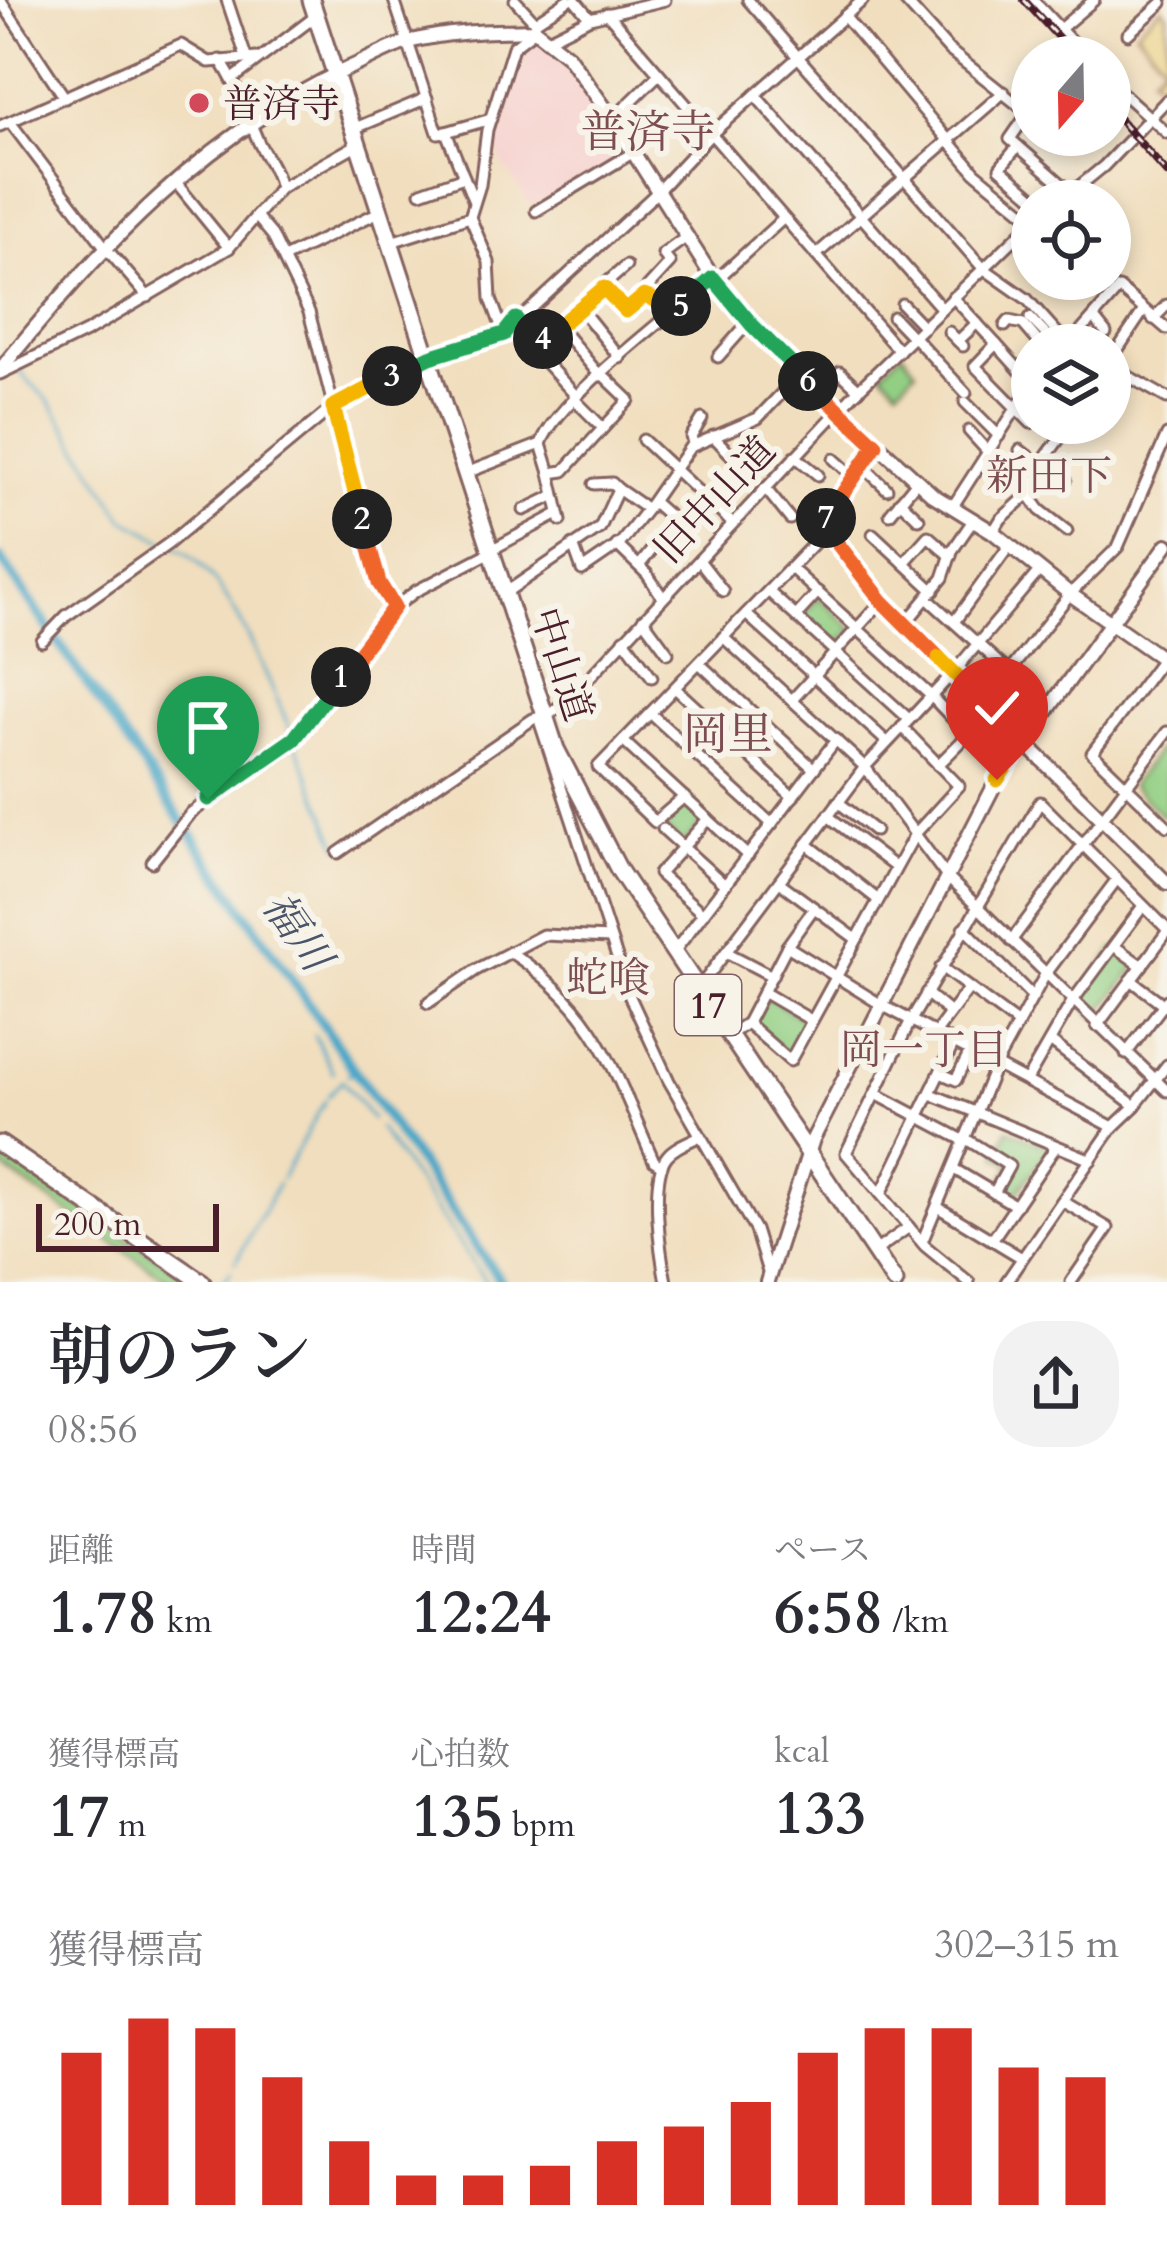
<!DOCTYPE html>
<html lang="ja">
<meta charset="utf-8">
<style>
body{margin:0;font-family:Cardo,"Noto Serif JP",serif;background:#f2f2f3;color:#2b2b33;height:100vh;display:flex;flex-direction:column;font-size:45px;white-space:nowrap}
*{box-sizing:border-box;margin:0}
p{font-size:39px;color:#7c7c81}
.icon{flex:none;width:66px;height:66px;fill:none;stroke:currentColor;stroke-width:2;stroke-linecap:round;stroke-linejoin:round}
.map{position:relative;height:1282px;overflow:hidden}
.drawer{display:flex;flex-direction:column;background:#fff;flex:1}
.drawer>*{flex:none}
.needle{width:78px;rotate:200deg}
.controls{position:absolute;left:1011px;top:36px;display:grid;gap:24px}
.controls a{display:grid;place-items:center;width:120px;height:120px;border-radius:50%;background:#fff;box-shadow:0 6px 18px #0003;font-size:60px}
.scale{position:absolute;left:36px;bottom:30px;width:183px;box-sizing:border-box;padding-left:12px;border:6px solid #4a1f2b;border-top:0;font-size:33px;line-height:42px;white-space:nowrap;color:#4a1f2b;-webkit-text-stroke:9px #f7f3e8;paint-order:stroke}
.pin{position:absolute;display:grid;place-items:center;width:102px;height:102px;color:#fff;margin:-123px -51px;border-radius:50% 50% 50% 0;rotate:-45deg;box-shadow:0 0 12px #0007}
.pin .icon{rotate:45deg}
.km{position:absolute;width:60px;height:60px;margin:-30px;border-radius:50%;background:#222;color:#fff;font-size:33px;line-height:60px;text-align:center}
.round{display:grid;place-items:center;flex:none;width:126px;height:126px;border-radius:48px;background:#f2f2f3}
.headline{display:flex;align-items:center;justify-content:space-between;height:204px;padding:0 48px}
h1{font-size:66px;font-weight:600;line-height:90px}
.figures{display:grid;grid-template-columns:repeat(3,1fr);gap:18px;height:204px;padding:12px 48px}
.figures div{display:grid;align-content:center}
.figures b{font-size:60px;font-weight:600}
.figures small{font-size:33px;font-weight:400}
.figures p{font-size:33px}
.chart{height:336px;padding:24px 48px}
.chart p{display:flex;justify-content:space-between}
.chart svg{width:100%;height:216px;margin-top:12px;stroke:#d93025;stroke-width:6}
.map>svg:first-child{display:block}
</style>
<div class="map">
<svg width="1167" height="1282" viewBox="0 0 1167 1282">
<rect width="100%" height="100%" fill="#f7f3e8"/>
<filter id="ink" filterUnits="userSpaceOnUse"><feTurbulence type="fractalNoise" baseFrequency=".00833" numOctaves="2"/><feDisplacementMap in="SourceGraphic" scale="24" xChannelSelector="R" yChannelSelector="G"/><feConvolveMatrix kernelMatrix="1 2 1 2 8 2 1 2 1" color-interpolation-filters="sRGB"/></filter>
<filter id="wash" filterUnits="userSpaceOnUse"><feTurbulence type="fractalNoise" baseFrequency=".004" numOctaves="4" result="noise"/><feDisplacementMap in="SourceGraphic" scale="48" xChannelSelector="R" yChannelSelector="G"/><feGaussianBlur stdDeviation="2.7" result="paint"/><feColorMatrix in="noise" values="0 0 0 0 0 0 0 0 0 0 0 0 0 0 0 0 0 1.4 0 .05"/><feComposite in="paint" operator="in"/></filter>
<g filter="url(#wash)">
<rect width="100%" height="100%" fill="#f1debe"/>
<!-- built -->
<polygon fill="#f7d0cd" points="535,37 558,55 630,152 599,174 532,208 488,142 513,51"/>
<!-- green -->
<g fill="#92cf83" stroke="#6e7757" stroke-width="3">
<polygon points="902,352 916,370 898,388 882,372"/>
<polygon points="819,597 853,629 835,648 802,616"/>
<polygon points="1158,750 1167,758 1167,809 1162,816 1131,785"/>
<polygon points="682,801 705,820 683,844 664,827"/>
<polygon points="1114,949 1137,966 1096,1018 1078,1000"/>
<polygon points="767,997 807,1022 789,1057 752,1023"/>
<polygon points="1008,1129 1050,1148 1012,1200 997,1191 1011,1165 997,1156"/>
<polygon points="0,1153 193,1282 171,1282 0,1166"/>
</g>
<!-- sand -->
<polygon fill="#eeda9e" stroke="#9c7c64" stroke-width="3" points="1161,7 1167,13 1167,91 1152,76 1164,63 1136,31"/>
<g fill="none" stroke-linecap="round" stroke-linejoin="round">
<!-- stream -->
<g stroke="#49a7c8" stroke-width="3">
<polyline points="17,369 50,402 124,519 164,541"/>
<path d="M174 545C231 574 267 679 293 736"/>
<polyline points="296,745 339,847"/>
<polyline points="314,1035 333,1072"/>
<polyline points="348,1075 353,1069"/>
<polyline points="343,1082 372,1119"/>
<polyline points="328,1096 342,1080"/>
<polyline points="379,1128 486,1282"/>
<polyline points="281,1179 325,1101"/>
<polyline points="235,1263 278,1184"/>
<polyline points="224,1282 231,1271"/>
</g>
<!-- river -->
<polyline stroke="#49a7c8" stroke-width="10" points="0,558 501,1282"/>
</g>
</g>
<g filter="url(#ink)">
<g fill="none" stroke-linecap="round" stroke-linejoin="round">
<!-- minor casing -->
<g stroke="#84625e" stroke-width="15">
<g id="minor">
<polyline points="0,0 65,98"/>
<polyline points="227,0 246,57"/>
<polyline points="394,0 438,133 446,132"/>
<polyline points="575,0 590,18"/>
<polyline points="748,0 983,268 1027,299 1068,345"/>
<polyline points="904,0 949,50 1028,113 1010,139 1072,193"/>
<polyline points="1033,0 1086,57"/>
<polyline points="607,13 899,351"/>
<polyline points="844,16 975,172 1032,219"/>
<polyline points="535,22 568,0"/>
<polyline points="1060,29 1094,0"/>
<polyline points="1128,34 1162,3"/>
<polyline points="550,38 590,18 665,0"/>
<path d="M220 60C238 86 246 114 259 143 267 159 276 169 280 188"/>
<polyline points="233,79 316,16"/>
<polyline points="1110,82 1167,133"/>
<polyline points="755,95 942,309"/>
<polyline points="613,119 659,74"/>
<polyline points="10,122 105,247 148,297"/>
<polyline points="0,126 181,45 209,62 257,58"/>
<polyline points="353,129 427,98"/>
<polyline points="1018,146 1000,168 1038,201"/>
<polyline points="176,183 229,248"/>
<polyline points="421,192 464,177"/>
<polyline points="1061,201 1104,166 1167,100"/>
<polyline points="474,202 446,132 491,119"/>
<polyline points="536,211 634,152"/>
<polyline points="256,216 272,235 309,312 379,583 395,607"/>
<polyline points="391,242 470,217"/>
<polyline points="816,255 1004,92"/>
<polyline points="284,258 381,211"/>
<polyline points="715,281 784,218"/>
<polyline points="604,288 626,311 670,263 663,254 688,236"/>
<polyline points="644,295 660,302 671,315"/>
<polyline points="953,297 996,344 975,366 1031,423"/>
<polyline points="902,304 924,327"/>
<polyline points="580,308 620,358"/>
<polyline points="893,317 913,338"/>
<polyline points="1030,318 1056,345"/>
<polyline points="1094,318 1106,333"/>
<polyline points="516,319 544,361 576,396"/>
<polyline points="1153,319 1167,305"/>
<polyline points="559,326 600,376"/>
<polyline points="1005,326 1009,321 1023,324 1041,345"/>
<polyline points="949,332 963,346"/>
<polyline points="504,334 491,299 489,262 470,217 480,185 487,130 513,47 535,30 535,22 515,0"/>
<polyline points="914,337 966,393"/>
<polyline points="958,341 977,323"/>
<polyline points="996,344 1032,384"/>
<polyline points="1069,345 1119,288 1167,329"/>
<polyline points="534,346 626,266"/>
<polyline points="718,357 749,322"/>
<polyline points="1110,361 1144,310"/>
<polyline points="1110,366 1167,398"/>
<polyline points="0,374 88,331 229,248 280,188 358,144"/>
<polyline points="819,392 840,372 859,390"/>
<polyline points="574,399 602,427"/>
<polyline points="965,402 999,436"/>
<polyline points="969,431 988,452"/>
<polyline points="713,436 737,461"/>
<polyline points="643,440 732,523"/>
<polyline points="541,444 550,473 564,471 629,400 602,374"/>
<polyline points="694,445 691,437 702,419"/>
<path d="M876 445C868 459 825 510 825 522 824 555 992 710 1023 741"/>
<polyline points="1020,450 1041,466"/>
<polyline points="795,456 818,475"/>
<polyline points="834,459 855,478"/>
<polyline points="1043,461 1066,480"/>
<polyline points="863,466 887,489"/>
<path d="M466 473 541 444C555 401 674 312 713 278"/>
<polyline points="550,473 561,521"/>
<polyline points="594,484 612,483 618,489"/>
<polyline points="765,488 790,519"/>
<polyline points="1029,495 1040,510 1067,531"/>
<polyline points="900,501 919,519"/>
<polyline points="953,506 1032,384"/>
<polyline points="647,509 690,447 758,418 800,374"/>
<polyline points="524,510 553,496"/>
<polyline points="890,514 917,481"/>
<polyline points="993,532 1001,519 1031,492 1043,461 1071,423"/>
<polyline points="873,534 934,591"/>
<polyline points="617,545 647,574 663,598"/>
<polyline points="491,550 558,514"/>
<polyline points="699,560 723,591"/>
<polyline points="904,563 928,536 951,556"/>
<polyline points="639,566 663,536 668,539 679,525 654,503"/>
<polyline points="791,568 931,696 968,735 938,765"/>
<polyline points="768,591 909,719"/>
<polyline points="505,593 600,528 618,489 647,509 620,544 582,570 573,545"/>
<polyline points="928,599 1009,672 1070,594 1118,547 1167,435"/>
<polyline points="746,614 887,742"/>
<polyline points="796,616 818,592"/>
<polyline points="643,619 668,653"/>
<polyline points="954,622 1010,545"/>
<polyline points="905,624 943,578 952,551 974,519"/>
<polyline points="723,637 865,767 947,877 1167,1091"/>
<polyline points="624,639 652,677"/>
<polyline points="42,641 66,616 168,544 333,407 430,357 504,334 652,197 711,134 863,0"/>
<polyline points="1162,659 1092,753 1167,826"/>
<polyline points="699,663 814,769"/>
<polyline points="675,688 793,797"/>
<polyline points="792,700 882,601"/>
<polyline points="650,713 772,824"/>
<polyline points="544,716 540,723 630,997 669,1081 755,1230 768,1272"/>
<polyline points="968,735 992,710"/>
<polyline points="623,741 748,856"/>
<polyline points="684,797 655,822 598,767 827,530"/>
<polyline points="838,802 875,831"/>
<polyline points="828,816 895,867"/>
<polyline points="663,829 725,885"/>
<polyline points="807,844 877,899"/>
<polyline points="338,853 533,719 550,714 573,695 855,393 1032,222"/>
<polyline points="152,862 191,813 294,739 395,607 416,591 491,552"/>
<polyline points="779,882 855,938"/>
<polyline points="703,914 659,874 708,819"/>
<polyline points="964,928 1033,997"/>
<polyline points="1011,941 1167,732"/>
<polyline points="787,946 880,1004 1113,1127"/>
<polyline points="1114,946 1142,966"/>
<path d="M510 952C599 1010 614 1071 654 1161L662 1166"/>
<polyline points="726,952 772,976"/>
<polyline points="673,953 836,740"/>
<polyline points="941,967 1018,1024"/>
<polyline points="1131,980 1163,1004"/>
<polyline points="699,988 865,767 954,672 1040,570"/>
<polyline points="763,992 811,1020"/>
<polyline points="926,993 950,1013"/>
<polyline points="428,1003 476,970 543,935 610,938"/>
<polyline points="747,1023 790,1061 915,834 959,786 902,727"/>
<polyline points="1097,1026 1167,932"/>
<polyline points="937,1031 969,988"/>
<polyline points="728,1036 747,1023 787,946 814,908"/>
<polyline points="1050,1041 1135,1106"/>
<polyline points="1126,1054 1167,1000"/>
<polyline points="940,1073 956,1080 971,1050"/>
<polyline points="1027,1080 1072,1002 1143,906"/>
<polyline points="876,1094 965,1141"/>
<polyline points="931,1094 1091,1160"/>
<polyline points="966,1139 1009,1166 994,1193"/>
<polyline points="954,1169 1016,1206"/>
<polyline points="881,1194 955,1041"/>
<polyline points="1062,1201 1108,1228 1071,1282"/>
<polyline points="939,1208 1022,1258"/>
<polyline points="992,1240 1055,1148"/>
<polyline points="922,1242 996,1064 1045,975 1117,879"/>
<polyline points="874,1252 909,1227"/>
<path d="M666 1282C661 1256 649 1178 667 1156 674 1147 690 1141 700 1136"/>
<polyline points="969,1282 925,1246 846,1153 911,1020 1040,802 1167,929"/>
<polyline points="1006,1282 1113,1127 1135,1106 1167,1065"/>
</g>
</g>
<!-- major casing -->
<g stroke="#84625e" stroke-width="18">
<g id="major">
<path d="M0 370C97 249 206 134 349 68 368 60 388 48 408 42 448 31 493 31 535 30L568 56 607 111 713 278 800 374 933 495 993 532 1070 594 1167 662"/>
<polyline points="1023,741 1167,883"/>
<polyline points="767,1282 813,1139 997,780 1167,545"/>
</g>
</g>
<!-- highway casing -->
<g stroke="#84625e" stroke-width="21">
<g id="highway">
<polyline points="311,0 556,749 619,870 895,1282"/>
<polyline points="0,1144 202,1282"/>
</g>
</g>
<!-- minor -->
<use href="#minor" stroke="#fff" stroke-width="9"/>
<!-- major -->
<use href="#major" stroke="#fff" stroke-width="12"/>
<!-- highway -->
<use href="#highway" stroke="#fff" stroke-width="15"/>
<!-- rail casing -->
<g stroke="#4a1f2b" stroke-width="8">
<g id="rail">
<polyline points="1024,0 1076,57"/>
<polyline points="1110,109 1167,173"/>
</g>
</g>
<!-- rail -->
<use href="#rail" stroke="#f7f3e8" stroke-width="3" stroke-dasharray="9" stroke-linecap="butt"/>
</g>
</g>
<g fill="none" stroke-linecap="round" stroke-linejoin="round" filter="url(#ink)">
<!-- split-1 casing -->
<g stroke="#fff" stroke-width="24">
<polyline id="split-1" points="208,799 294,739 341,677"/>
</g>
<!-- split-2 casing -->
<g stroke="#fff" stroke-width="24">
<polyline id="split-2" points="341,677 394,607 379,583 362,519"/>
</g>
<!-- split-3 casing -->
<g stroke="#fff" stroke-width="24">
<polyline id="split-3" points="362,519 333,407 392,376"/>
</g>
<!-- split-4 casing -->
<g stroke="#fff" stroke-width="24">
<polyline id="split-4" points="392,376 430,357 504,334 516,319 534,346 543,339"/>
</g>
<!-- split-5 casing -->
<g stroke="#fff" stroke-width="24">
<polyline id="split-5" points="543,339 604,288 626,311 644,296 660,302 670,315 681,306"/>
</g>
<!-- split-6 casing -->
<g stroke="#fff" stroke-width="24">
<polyline id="split-6" points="681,306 713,278 752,325 808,381"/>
</g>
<!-- split-7 casing -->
<g stroke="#fff" stroke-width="24">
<polyline id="split-7" points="808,381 876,445 826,518"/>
</g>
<!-- split-8 casing -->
<g stroke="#fff" stroke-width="24">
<polyline id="split-8" points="826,518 827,530 882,601 939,658"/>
</g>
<!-- split-9 casing -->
<g stroke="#fff" stroke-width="24">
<polyline id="split-9" points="939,658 1023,741 997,780"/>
</g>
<!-- split-1 -->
<use href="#split-1" stroke="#22a559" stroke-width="15"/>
<!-- split-2 -->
<use href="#split-2" stroke="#f0652b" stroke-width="15"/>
<!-- split-3 -->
<use href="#split-3" stroke="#f5b400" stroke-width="15"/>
<!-- split-4 -->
<use href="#split-4" stroke="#22a559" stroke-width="15"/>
<!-- split-5 -->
<use href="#split-5" stroke="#f5b400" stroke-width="15"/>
<!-- split-6 -->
<use href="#split-6" stroke="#22a559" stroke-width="15"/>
<!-- split-7 -->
<use href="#split-7" stroke="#f0652b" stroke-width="15"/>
<!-- split-8 -->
<use href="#split-8" stroke="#f0652b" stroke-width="15"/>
<!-- split-9 -->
<use href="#split-9" stroke="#f5b400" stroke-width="15"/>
</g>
<!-- markers -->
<circle fill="#d1495b" stroke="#f7f3e8" stroke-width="4.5" cx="199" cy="103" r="12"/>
<g text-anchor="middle" stroke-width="12" stroke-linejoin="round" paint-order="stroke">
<!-- shield labels -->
<rect fill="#f7f3e8" stroke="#7e5f64" stroke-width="3" x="675" y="975" width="66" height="60" rx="9"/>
<g font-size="36" font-weight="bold" fill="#4a1f2b">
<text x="708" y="1018">17</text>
</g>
<!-- poi labels -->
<g font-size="39" fill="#4a1f2b" stroke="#f7f3e8" text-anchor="start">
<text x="223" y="117">普済寺</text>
</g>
<!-- street labels -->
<g font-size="39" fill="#4a1f2b" stroke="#f7f3e8">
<text transform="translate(714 499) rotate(-47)" y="14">旧中山道</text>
<text transform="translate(563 664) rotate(72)" y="14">中山道</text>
</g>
<!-- neighbourhood labels -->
<g font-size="42" fill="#7d4d54" stroke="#f7f3e8">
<text x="1049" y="490">新田下</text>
<text x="608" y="992">蛇喰</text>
<text x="924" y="1064">岡一丁目</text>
</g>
<!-- water labels -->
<g font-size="42" font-style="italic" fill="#4a556a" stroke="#f7f3e8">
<text transform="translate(298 931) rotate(55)" y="15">福川</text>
</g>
<!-- quarter labels -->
<g font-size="45" fill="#7d4d54" stroke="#f7f3e8">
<text x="648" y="147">普済寺</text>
<text x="728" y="749">岡里</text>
</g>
</g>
</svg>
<div class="controls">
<a><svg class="needle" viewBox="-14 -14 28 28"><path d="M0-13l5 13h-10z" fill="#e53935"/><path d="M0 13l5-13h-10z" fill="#7c7c81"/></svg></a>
<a><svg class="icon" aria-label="locate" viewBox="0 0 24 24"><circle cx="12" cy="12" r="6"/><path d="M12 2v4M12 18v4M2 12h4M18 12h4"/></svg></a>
<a><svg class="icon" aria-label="layers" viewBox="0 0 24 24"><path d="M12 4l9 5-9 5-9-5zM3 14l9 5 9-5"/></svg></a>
</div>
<div class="scale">200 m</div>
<div class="pin" style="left:208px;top:799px;background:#1e9e55"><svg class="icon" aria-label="arrive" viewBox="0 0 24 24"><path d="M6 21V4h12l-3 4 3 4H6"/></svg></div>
<div class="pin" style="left:997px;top:780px;background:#d93025"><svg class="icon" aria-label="check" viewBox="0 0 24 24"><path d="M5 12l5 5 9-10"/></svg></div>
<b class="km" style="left:341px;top:677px">1</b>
<b class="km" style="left:362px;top:519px">2</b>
<b class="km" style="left:392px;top:376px">3</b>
<b class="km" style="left:543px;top:339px">4</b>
<b class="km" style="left:681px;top:306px">5</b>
<b class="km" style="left:808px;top:381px">6</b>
<b class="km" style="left:826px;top:518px">7</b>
</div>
<section class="drawer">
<div class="headline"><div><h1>朝のラン</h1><p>08:56</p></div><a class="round"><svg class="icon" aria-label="share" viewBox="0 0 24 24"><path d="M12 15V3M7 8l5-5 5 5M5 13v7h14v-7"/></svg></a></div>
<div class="figures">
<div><p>距離</p><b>1.78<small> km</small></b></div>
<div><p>時間</p><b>12:24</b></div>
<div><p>ペース</p><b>6:58<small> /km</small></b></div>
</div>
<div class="figures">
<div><p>獲得標高</p><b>17<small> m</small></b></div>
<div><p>心拍数</p><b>135<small> bpm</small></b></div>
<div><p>kcal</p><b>133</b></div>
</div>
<div class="chart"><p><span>獲得標高</span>302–315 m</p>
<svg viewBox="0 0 160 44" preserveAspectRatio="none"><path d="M5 44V13M15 44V6M25 44V8M35 44V18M45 44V31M55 44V38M65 44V38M75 44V36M85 44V31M95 44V28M105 44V23M115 44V13M125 44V8M135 44V8M145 44V16M155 44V18"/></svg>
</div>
</section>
